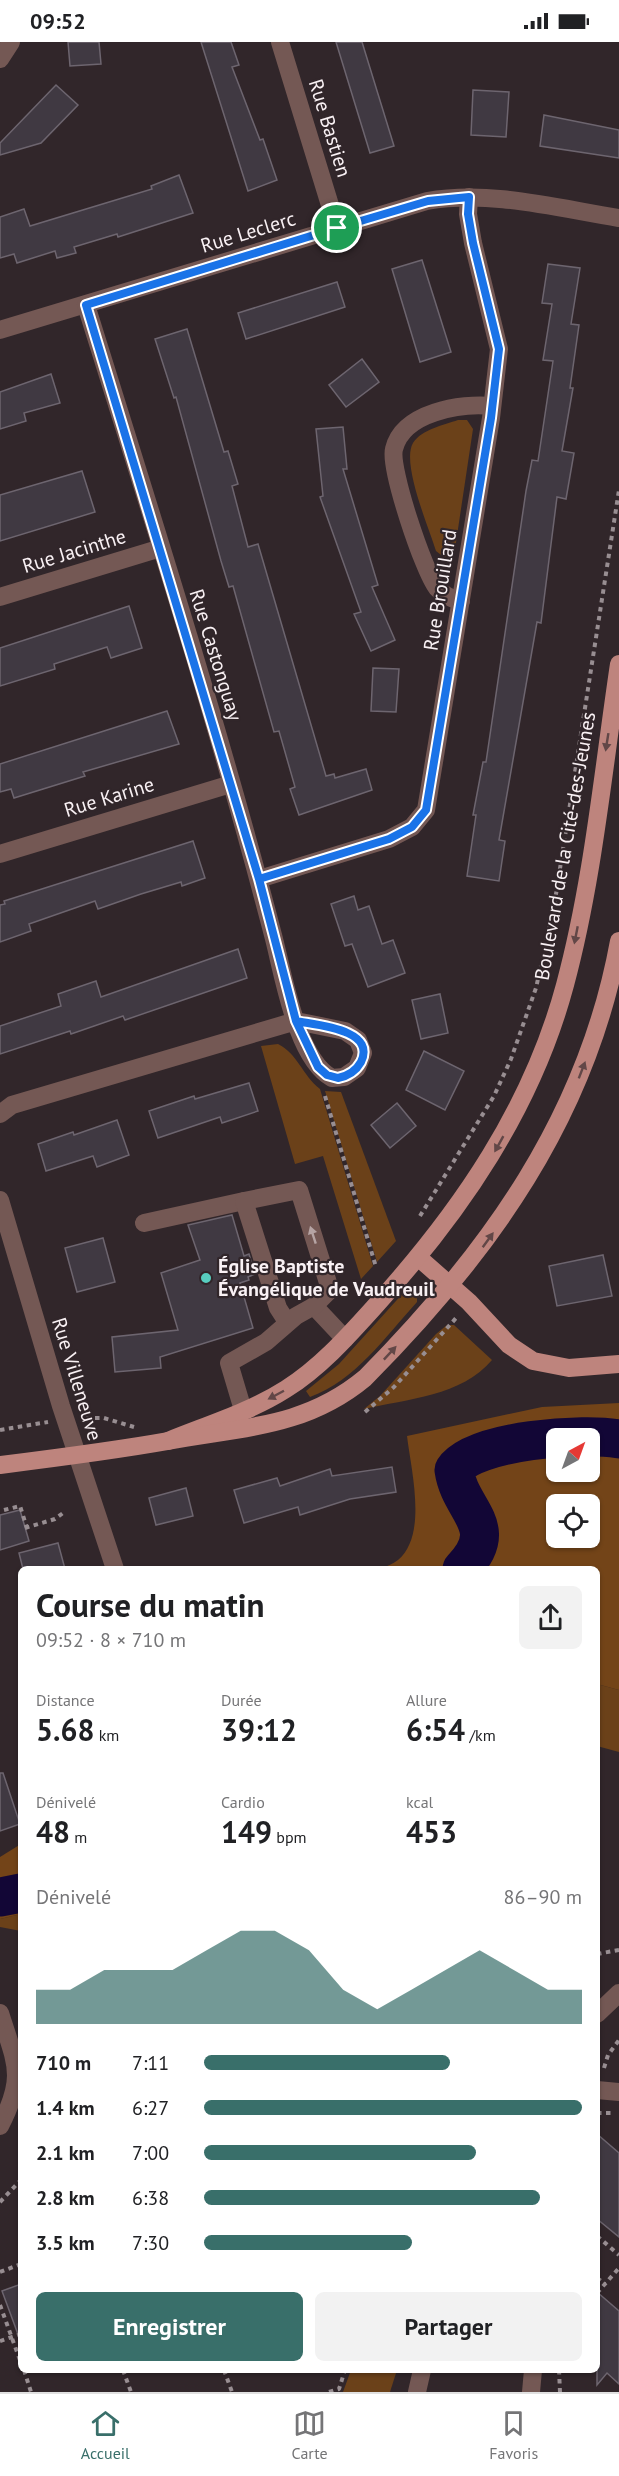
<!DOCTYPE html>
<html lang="fr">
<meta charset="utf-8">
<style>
body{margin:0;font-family:"PT Sans",sans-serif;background:#f2f2f2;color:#202124;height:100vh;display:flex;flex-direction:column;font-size:22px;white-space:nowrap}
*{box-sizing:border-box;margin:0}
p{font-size:20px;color:#757577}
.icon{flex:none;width:33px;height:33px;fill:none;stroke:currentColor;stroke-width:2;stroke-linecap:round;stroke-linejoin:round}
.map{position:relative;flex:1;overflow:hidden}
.sheet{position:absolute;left:18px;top:1524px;width:582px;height:807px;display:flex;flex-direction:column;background:#fff;border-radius:9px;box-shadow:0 2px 4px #0004}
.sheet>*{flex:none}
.needle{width:39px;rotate:41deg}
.controls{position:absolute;left:546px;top:1386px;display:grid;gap:12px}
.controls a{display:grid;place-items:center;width:54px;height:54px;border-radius:9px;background:#fff;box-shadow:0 2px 4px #0004;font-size:30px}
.pin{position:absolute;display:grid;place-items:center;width:51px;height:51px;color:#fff;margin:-26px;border:3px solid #fff;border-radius:50%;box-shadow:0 2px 6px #0007}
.round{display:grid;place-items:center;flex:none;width:63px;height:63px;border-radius:9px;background:#f2f2f2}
.overview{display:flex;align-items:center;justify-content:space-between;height:102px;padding:0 18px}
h1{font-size:33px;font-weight:600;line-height:45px}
.metrics{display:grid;grid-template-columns:repeat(3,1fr);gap:9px;height:102px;padding:6px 18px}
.metrics div{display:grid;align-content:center}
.metrics b{font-size:30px;font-weight:600}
.metrics small{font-size:16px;font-weight:400}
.metrics p{font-size:16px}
.chart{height:168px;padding:12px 18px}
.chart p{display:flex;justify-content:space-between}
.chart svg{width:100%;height:108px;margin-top:6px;fill:#396f6a;opacity:.7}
.primary-button{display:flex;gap:12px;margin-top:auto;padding:12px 18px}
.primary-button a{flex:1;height:69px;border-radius:9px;background:#396f6a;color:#fff;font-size:24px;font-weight:600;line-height:69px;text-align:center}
.primary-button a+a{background:#f2f2f2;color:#202124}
ul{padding:0 18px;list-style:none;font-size:20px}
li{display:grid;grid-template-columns:96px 72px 1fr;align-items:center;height:45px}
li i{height:15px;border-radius:8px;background:#396f6a}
.status{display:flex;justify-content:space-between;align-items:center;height:42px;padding:0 30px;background:#fff;direction:ltr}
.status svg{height:16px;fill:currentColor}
.dock{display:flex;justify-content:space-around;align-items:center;height:84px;border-top:2px solid #e0e0e0;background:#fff;font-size:16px;color:#757577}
.dock a{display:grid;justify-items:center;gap:3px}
.dock .active{color:#396f6a}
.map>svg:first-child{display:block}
</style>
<div class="status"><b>09:52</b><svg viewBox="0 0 49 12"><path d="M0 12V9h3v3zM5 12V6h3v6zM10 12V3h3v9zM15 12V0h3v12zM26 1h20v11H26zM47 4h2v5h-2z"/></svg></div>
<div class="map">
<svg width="619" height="2350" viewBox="0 0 619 2350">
<rect width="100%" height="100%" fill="#31262a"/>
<!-- green -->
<g fill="#6b4119">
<path d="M458 378H467L473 387 455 507 445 516 436 509C429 486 401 421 413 401 422 387 444 383 458 378Z"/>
<path d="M278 1002C298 1012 302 1033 320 1047L373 1224 361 1237 323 1114 295 1122 261 1004Z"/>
<polygon points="325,1049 341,1050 396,1199 377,1220"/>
<path d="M409 1248 417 1256V1260C385 1295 356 1338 310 1355L306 1349 339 1322 405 1249Z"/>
<path d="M447 1283H454L492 1318C462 1354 407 1357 364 1367L380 1354 436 1292Z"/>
<polygon points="597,1642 619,1648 619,1710 597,1704"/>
<polygon points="21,1872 21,1889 0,1885 0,1877"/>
<polygon points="351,2328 397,2328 390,2350 343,2350"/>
</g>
<!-- forest -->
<g fill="#734418" fill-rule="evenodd">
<path d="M619 1361V1648L597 1642V1527H381C386 1524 393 1522 398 1518 428 1493 411 1428 407 1394L542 1365ZM556 1396H590V1430H556ZM556 1462H590V1496H556Z"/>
<polygon points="21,1802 21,1872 0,1877 0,1815"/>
</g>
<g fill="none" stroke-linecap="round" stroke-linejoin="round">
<!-- river -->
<g stroke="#120636" stroke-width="39">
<path d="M462 1527C503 1484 460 1470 454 1428 473 1398 586 1390 619 1397"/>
<polyline points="0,1855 21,1851"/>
</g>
</g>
<!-- building -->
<g fill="#403942" stroke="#6d656f" stroke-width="1.5">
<polygon points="68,0 99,0 101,22 70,24"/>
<polygon points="201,0 231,0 239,23 232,25 260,98 263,97 277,138 248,149"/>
<polygon points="336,0 362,0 394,104 370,111"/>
<polygon points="56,43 78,63 41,101 0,113 0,101"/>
<polygon points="473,48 509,50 506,95 471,93"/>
<polygon points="544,73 619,88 619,116 540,104"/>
<polygon points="179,133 193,171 118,195 117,192 74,205 76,211 57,216 55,209 17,221 14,212 0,216 0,175 24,167 30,184 152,147 151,144"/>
<polygon points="422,218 451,310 420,320 392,227"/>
<polygon points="548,222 580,226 571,282 579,283 570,346 573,346 562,409 574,411 566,457 557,455 541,581 537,580 499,798 505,799 499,839 467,834 476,773 473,773 483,720 486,720 526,449 532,418 538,419 553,319 543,318 552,262 542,261"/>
<polygon points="337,240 345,265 246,297 238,271"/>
<polygon points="187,287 224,410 228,409 238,442 232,444 248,505 258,502 326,734 334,732 335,736 366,727 372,748 299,773 290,747 295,745 279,689 274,690 233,544 229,545 221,519 176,355 174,356 155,297"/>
<polygon points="362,317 379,340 346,365 329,343"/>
<polygon points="51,332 60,361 24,371 26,379 0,387 0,350"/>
<polygon points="343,385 347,427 343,427 378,543 372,545 395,598 371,609 354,572 361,570 320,455 323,454 316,387"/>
<polygon points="82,429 95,470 0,499 0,453"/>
<polygon points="129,564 142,606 111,616 107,605 54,622 55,627 0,644 0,606"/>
<polygon points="373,626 399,627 396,670 371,669"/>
<polygon points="167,669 179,702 83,730 85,734 14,756 11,747 0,750 0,722"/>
<polygon points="193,799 205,836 182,844 181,840 141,852 98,867 95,859 29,882 31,889 0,900 0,863 5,862 4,859"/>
<polygon points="354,854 358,868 369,864 382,902 393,898 405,931 368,945 352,902 345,904 331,862"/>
<polygon points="238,907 247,936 125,978 123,974 71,992 70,989 0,1012 0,984 61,964 58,952 96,939 101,955"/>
<polygon points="440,952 448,991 421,997 412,958"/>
<polygon points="424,1009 464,1029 445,1068 406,1048"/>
<polygon points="249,1041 258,1069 222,1081 220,1075 158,1096 149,1069 194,1054 195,1057"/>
<polygon points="397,1061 416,1084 390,1106 371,1083"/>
<polygon points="117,1078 129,1113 97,1125 93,1114 46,1129 38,1102 73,1090 74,1093"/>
<polygon points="232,1173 244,1214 249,1212 255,1232 248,1235 249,1238 240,1241 253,1286 160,1315 161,1326 115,1330 112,1295 178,1288 161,1231 200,1218 188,1183"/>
<polygon points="103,1196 115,1240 77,1250 65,1206"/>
<polygon points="603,1213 612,1254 557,1264 549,1224"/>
<polygon points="392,1425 396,1450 350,1457 300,1473 298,1465 244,1481 234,1448 277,1436 280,1444 330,1427 332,1434"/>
<polygon points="186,1446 193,1474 156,1483 149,1456"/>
<polygon points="20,1468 29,1499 0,1508 0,1473"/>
<polygon points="58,1501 65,1527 23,1527 19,1511"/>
<polygon points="0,1731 3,1731 20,1782 0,1789"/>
<polygon points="597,2092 619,2111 619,2195 597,2177"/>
<polygon points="21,2242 21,2295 19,2295 2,2249"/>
<polygon points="597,2250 619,2269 619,2342 607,2331 597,2343"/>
</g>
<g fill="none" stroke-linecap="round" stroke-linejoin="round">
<!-- path -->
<g stroke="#988e92" stroke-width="4" stroke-dasharray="4.5 4.5" stroke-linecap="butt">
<polyline points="325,1054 376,1225"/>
<polyline points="420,1174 494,1054 511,1017 536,946 554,865 619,448"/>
<polyline points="365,1370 394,1345 457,1275"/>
<polyline points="86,1376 104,1376 134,1385"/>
<polyline points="0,1388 48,1380"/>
<polyline points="4,1468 20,1464 27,1486"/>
<polyline points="25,1486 55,1477 63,1471"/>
<polyline points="597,1912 619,1908"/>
<polyline points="604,2026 608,2013 619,1998"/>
<polyline points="597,2071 615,2071"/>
<polyline points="0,2160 21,2138"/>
<polyline points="597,2194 619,2213"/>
<polyline points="0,2230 21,2222"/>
<polyline points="597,2236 605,2242"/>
<polyline points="597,2251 619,2226"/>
<polyline points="0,2263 21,2321"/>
<polyline points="0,2299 21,2292"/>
<polyline points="24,2328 31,2350"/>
<polyline points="123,2328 131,2350"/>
<polyline points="224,2328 232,2350"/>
<polyline points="559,2328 560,2350"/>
<polyline points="329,2350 339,2347 345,2328"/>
</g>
<!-- minor -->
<g stroke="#745854" stroke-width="18">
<polyline points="280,0 337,186"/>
<polyline points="0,17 11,0"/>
<path d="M0 288 427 159C491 148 556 166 619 176"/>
<polyline points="0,555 161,506"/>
<path d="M461 559C452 557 444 554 437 546 424 530 389 426 394 407 403 370 461 361 492 364"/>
<polyline points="0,812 231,742"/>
<polyline points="259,837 389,797 412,785 426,768 491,376 499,307 473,201 468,172 469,155"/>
<path d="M0 1072 12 1063 296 979 345 989 358 998 363 1011 357 1026 344 1035 332 1036C296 1017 283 930 273 893 218 681 151 472 86 263"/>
<polyline points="0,1158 61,1364 115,1527"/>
<polyline points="144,1181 244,1159"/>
<polyline points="314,1264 345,1297"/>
<polyline points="243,1368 229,1321 266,1300 296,1274 314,1264 327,1251 329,1244 299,1148 244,1159 278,1266 287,1280"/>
<path d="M0 1971C16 2022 26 2034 0 2084"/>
<polyline points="597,1972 619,1951"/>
<polyline points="597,2048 619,2050"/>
<polyline points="417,2350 422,2328"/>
<polyline points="531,2350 533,2328"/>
</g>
<!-- major -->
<g stroke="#be847d" stroke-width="18">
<polyline points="419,1216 469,1260 509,1303 533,1319 569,1326 619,1322"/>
<path d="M168 1399C207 1383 250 1370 286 1347 321 1325 349 1293 377 1262 461 1169 532 1066 565 943 593 839 603 729 619 622"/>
<path d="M0 1423C56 1416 112 1409 168 1399 241 1385 305 1386 365 1336 489 1211 587 1075 619 899"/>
</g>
</g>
<!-- one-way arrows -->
<defs><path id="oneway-solid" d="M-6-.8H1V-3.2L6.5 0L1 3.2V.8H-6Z" transform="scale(1.5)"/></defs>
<g fill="#624747">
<use href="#oneway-solid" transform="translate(607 700) rotate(99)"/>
<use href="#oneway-solid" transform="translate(576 893) rotate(101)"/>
<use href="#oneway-solid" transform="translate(582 1028) rotate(-69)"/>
<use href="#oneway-solid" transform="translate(499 1102) rotate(119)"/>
<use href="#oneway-solid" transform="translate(488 1198) rotate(-54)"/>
<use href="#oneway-solid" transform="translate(390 1311) rotate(-47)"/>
<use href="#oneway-solid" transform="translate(276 1353) rotate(152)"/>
</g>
<use fill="#b6a4a4" href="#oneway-solid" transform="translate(313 1193) rotate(-108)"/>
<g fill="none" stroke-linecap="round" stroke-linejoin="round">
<!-- route casing -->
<g stroke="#fff" stroke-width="12">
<path id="route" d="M337 186 86 263 259 837 296 979 318 1025 327 1033 338 1036C348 1034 356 1029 361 1020 377 987 315 983 296 979L259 837 389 797 412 785 426 768 491 376 499 307 473 201 468 172 469 155 428 159 337 186"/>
</g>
<!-- route -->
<use href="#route" stroke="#1a73e8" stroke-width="8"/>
</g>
<!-- markers -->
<circle fill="#58cec0" stroke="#31262a" stroke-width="2" cx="206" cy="1236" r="6"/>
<g text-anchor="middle" stroke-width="4.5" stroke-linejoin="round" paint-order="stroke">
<!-- street labels -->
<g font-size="20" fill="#f9f1f4" stroke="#31262a">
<text transform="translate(330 86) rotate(73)" y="7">Rue Bastien</text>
<text transform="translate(248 190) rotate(-17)" y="7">Rue Leclerc</text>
<text transform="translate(74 509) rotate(-17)" y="7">Rue Jacinthe</text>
<text transform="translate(440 548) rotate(-81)" y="7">Rue Brouillard</text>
<text transform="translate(216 613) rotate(73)" y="7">Rue Castonguay</text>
<text transform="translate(109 755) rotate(-17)" y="7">Rue Karine</text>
<text transform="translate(565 804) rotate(-80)" y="7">Boulevard de la Cité-des-Jeunes</text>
<text transform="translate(77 1337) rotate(73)" y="7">Rue Villeneuve</text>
</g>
<!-- poi labels -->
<g font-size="20" font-weight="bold" fill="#f9f1f4" stroke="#31262a" text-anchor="start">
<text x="218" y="1231">Église Baptiste<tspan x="218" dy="23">Évangélique de Vaudreuil</tspan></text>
</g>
</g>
</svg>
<div class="controls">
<a><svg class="needle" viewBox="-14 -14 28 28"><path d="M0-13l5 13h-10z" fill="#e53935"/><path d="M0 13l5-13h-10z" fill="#757577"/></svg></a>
<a><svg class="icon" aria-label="locate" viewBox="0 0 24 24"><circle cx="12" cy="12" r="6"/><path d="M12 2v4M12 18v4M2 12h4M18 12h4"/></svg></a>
</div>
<div class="pin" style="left:337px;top:186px;background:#1e9e55"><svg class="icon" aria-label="arrive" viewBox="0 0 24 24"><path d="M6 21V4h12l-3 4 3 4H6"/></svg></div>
<section class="sheet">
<div class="overview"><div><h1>Course du matin</h1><p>09:52 · 8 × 710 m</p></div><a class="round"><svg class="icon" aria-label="share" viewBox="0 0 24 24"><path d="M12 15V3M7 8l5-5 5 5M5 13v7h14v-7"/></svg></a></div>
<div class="metrics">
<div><p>Distance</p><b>5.68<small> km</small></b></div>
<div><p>Durée</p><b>39:12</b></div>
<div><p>Allure</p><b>6:54<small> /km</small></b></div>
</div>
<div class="metrics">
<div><p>Dénivelé</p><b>48<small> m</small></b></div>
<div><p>Cardio</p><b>149<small> bpm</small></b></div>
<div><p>kcal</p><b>453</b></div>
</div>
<div class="chart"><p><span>Dénivelé</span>86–90 m</p>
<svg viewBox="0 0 160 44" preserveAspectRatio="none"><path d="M0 44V30L10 30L20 22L30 22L40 22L50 14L60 6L70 6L80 14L90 30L100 38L110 30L120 22L130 14L140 22L150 30L160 30V44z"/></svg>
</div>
<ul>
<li><b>710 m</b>7:11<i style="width:65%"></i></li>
<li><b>1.4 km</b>6:27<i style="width:100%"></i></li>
<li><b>2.1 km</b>7:00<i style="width:72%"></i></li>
<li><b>2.8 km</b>6:38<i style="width:89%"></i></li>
<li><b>3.5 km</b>7:30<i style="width:55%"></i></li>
</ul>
<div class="primary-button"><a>Enregistrer</a><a>Partager</a></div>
</section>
</div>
<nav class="dock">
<a class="active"><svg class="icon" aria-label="home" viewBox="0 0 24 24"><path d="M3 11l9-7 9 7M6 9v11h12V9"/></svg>Accueil</a>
<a><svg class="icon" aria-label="map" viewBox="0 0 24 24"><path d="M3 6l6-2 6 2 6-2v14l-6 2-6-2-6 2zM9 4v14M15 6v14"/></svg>Carte</a>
<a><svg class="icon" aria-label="saved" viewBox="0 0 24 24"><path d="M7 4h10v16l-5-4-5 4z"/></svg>Favoris</a>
</nav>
